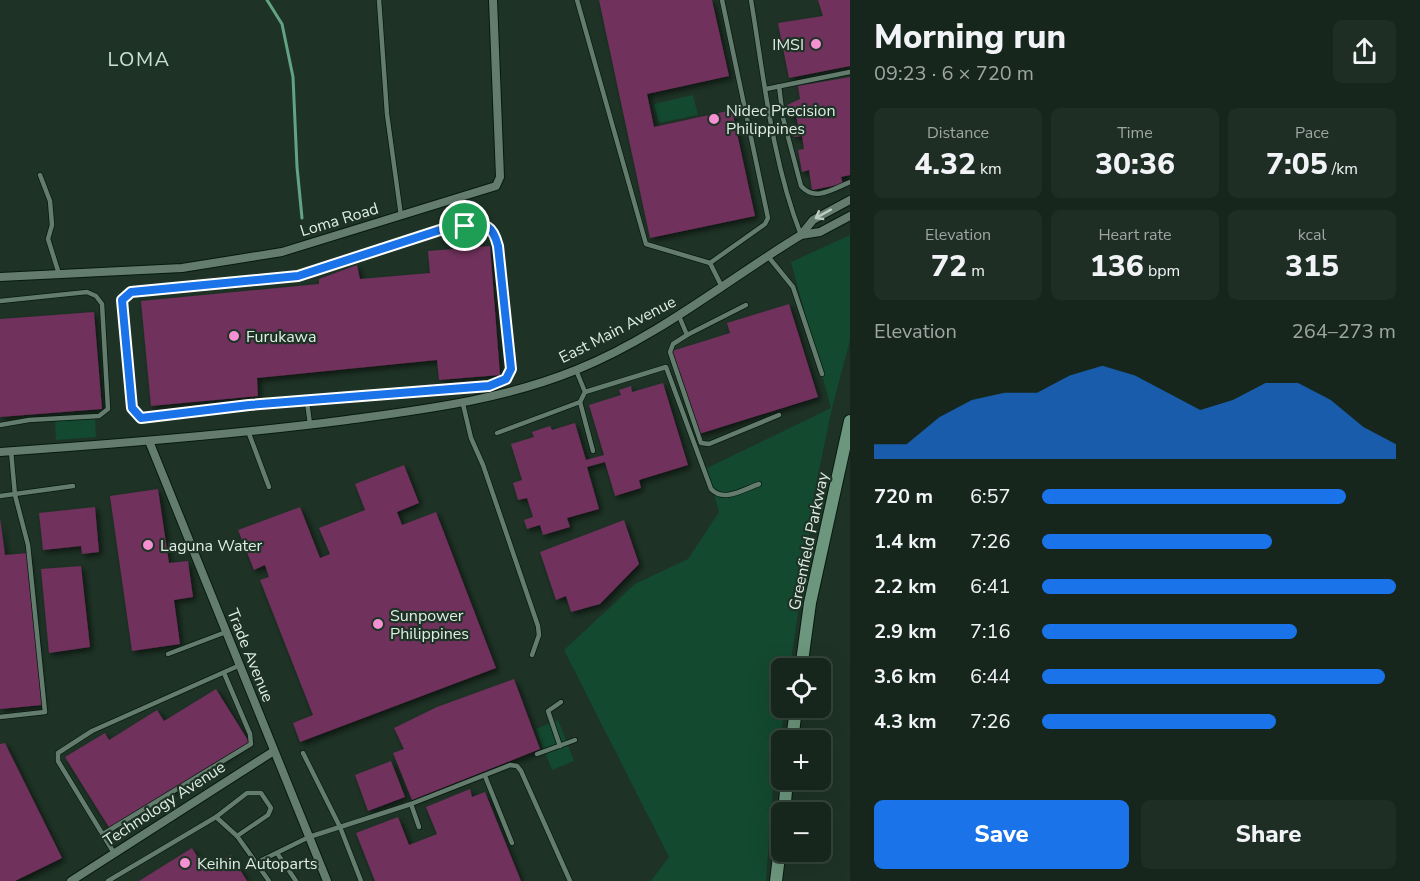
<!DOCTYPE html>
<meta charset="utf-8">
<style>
body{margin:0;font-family:"Nunito Sans",sans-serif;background:#1f2e25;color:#f1f3f6;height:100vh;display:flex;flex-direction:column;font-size:22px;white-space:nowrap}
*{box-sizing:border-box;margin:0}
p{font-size:20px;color:#9ea5a3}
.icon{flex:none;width:33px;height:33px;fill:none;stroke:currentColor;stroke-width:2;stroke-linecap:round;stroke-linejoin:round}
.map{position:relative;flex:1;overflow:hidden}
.panel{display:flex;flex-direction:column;background:#16261c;width:570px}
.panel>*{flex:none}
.fabs{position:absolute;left:771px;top:658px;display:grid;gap:12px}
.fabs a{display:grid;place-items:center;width:60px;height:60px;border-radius:9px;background:#16261c;box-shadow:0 6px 24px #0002,0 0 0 2px #35433b;font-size:30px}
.pin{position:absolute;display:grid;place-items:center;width:51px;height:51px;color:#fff;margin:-26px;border:3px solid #fff;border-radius:50%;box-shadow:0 2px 6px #0007}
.round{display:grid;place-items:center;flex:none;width:63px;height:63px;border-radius:9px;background:#1f2e25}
.headline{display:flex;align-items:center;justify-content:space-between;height:102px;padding:0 24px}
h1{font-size:33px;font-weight:800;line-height:45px}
.stats{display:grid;grid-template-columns:repeat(3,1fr);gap:9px;height:102px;padding:6px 24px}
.stats div{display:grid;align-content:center;border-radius:9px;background:#1f2e25;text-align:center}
.stats b{font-size:30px;font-weight:800}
.stats small{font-size:16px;font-weight:400}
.stats p{font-size:16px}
.chart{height:168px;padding:12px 24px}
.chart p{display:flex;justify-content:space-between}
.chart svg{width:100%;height:108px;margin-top:6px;fill:#1a73e8;opacity:.7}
.action{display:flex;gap:12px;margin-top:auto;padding:12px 24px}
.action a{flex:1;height:69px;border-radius:9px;background:#1a73e8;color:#fff;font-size:24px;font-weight:800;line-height:69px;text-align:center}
.action a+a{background:#1f2e25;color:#f1f3f6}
ul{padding:0 24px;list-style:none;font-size:20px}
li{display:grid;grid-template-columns:96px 72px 1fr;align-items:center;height:45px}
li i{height:15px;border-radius:8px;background:#1a73e8}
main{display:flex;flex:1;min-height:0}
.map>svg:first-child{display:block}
</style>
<main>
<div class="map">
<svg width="850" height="881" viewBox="0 0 850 881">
<defs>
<filter id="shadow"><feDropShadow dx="3" dy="3" stdDeviation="3" flood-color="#0009"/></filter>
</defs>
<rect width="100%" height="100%" fill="#1e3326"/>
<!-- green -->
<g fill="#13492f">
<polygon points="693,95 698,115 659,123 654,104"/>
<polygon points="850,235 850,340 832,408 817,480 790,669 782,669 782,708 785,708 773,787 766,881 651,881 669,857 564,650 635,584 688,559 719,512 707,468 831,408 791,262"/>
<polygon points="95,418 96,437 56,440 55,420"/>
<polygon points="558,720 574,761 552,770 536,729"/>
</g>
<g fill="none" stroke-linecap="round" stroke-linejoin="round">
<!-- stream -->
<polyline stroke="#63a282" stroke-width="3" points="267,0 282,24 293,77 297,167 302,218"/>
</g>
<!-- building -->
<g fill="#6f305b" filter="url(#shadow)">
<polygon points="599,0 712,0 729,76 647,94 654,127 732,110 755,216 650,238"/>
<polygon points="818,0 850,0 850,66 789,78 778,23 823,16"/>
<polygon points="850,77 850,175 841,177 843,184 812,190 809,170 802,172 798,150 804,149 802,136 794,137 792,126 798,125 796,115 789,116 787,105 800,99 798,86"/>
<polygon points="490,246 500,375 439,380 437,360 257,378 258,396 151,406 141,301 319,284 319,279 357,265 360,279 430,273 428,251"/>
<polygon points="789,304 818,397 699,434 672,351 730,333 727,323"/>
<polygon points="94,312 102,409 0,417 0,319"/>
<polygon points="663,383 688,465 639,480 641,488 615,496 605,462 587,467 599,509 567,518 570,527 543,535 540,525 527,529 524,520 533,517 527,498 518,500 513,483 522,480 511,444 534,437 532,432 550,426 552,430 575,423 586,460 604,455 589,405 621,395 619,390 631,386 632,392"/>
<polygon points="404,465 419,503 397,512 402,525 436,512 496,668 300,742 293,723 313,715 260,580 269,577 265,565 254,570 238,530 300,507 320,558 330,554 319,528 365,510 355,484"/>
<polygon points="158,489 169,563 188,561 193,597 174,600 180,644 132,651 110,496"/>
<polygon points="95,507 99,552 82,554 81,546 43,550 39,513"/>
<polygon points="0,518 5,555 28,553 42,705 0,709"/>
<polygon points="624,520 639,564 600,604 571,612 566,596 556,600 540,552"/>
<polygon points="81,566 90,647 49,653 41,569"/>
<polygon points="514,679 540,749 412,800 393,753 404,749 394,728 437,707"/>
<polygon points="216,689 249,742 110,829 65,757 105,733 109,740 157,710 164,721"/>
<polygon points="5,743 62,858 15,881 0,881 0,744"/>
<polygon points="391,761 405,797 368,811 355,775"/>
<polygon points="470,789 472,797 485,792 521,881 375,881 356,833 398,817 409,845 437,834 426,807"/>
<polygon points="192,848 206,871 231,855 247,881 139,881"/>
</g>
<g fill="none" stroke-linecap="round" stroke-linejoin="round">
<!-- lane casing -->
<g stroke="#061a0f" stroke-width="6">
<g id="lane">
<polyline points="379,0 387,114 401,216"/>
<polyline points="577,0 646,244 710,263 722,287"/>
<path d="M751 0C764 78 772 161 801 235"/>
<path d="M779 86 783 118 801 186C815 202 833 189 850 182"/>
<polyline points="766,89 850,72"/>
<polyline points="40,175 50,201 52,225 48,239 59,274"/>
<polygon points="483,226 494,232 498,246 511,369 506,379 489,385 249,405 141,418 132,408 122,300 131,292 298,276 443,229"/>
<polyline points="767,255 793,287 822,374"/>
<polyline points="710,263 765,224 768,218 722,0"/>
<polyline points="0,301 87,292 96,296 102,304 108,409 99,416 29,420 0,425"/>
<polyline points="679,316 687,335 746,305"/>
<polyline points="687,335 673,344 670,352 701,443 709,444 779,415"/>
<polyline points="576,370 585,392 580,402 593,451"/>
<path d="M585 392 666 367 711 489C724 503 744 489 759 484"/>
<polyline points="307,402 310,424"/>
<polyline points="463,404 471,438 483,465 538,626 539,635 532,655"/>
<polyline points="248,431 269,487"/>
<polyline points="497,433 580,402"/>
<polyline points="0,496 73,486"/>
<polyline points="168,654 226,632"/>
<polyline points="0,717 45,712 28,545 15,495 11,451"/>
<polyline points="560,746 548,711 561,702"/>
<polyline points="537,754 575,740"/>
<polyline points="485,776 512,843"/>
<polyline points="411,804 419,827"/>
<polyline points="216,817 237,836 269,881"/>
<polyline points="103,834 251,744 250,734 224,673"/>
<polyline points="114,853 58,761 58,753 92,731 238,666"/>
<polyline points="277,853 296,881"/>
<polyline points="258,862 309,837 340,827 303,753"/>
<polyline points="108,881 216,817 247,793 261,793 271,808 268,815 237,836"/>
<polyline points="361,881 340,827 411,804 510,765 517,766 521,771 570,881"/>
</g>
</g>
<!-- street casing -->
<g stroke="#061a0f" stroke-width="10">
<g id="street">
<polyline points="801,235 813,220 850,200"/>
<polyline points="0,277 182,268 282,252 496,186 500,177 493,0"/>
<polyline points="149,441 327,881"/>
<path d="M0 452C116 444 232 435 347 420 426 409 502 400 576 370 658 337 727 280 801 235L820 232 850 216"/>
<polyline points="71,881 274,751"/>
</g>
</g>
<!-- secondary casing -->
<g stroke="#061a0f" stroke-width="14">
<g id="secondary">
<polyline points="801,669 810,603 850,421"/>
<polyline points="792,741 796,708"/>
<polyline points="784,813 787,780"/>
<polyline points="776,881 782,832"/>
</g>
</g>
<!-- lane -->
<use href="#lane" stroke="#647c6d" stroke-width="4.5"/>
<!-- street -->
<use href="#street" stroke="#647c6d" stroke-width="8"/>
<!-- secondary -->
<use href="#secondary" stroke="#6d967e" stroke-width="12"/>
</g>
<!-- one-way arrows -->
<defs><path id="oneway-shaft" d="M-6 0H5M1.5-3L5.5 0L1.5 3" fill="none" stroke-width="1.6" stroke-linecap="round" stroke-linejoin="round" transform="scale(1.5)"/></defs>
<use stroke="#bbcbc1" href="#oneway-shaft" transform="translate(823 214) rotate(151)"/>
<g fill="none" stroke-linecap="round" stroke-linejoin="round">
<!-- route casing -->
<g stroke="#fff" stroke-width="12">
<path id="route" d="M465 226C486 225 492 223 498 246L511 369 506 379 489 386 249 405 141 418 132 408 122 300 131 292 298 276 443 229Z"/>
</g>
<!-- route -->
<use href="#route" stroke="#1a73e8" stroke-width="8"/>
</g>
<!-- markers -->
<g fill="#f591d2" stroke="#1e3326" stroke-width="2">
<circle cx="816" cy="44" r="6"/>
<circle cx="714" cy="119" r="6"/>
<circle cx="234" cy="336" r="6"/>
<circle cx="148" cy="545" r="6"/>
<circle cx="378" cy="624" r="6"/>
<circle cx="185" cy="863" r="6"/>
</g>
<g text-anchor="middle" stroke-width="4.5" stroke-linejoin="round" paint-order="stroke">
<!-- poi labels -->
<g font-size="16" fill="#e0ede5" stroke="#1e3326" text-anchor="start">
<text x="804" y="50" text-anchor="end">IMSI</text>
<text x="726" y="116">Nidec Precision<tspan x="726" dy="18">Philippines</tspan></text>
<text x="246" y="342">Furukawa</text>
<text x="160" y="551">Laguna Water</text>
<text x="390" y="621">Sunpower<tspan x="390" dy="18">Philippines</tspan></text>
<text x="197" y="869">Keihin Autoparts</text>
</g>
<!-- street labels -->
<g font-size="16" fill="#e0ede5" stroke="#1e3326">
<text transform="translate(339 219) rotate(-17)" y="6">Loma Road</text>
<text transform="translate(617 329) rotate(-27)" y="6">East Main Avenue</text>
<text transform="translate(808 541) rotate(-78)" y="6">Greenfield Parkway</text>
<text transform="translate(251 655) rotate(68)" y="6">Trade Avenue</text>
<text transform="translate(164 803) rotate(-33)" y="6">Technology Avenue</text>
</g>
<!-- quarter labels -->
<g font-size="20" letter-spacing="1.5" fill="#c9e3d3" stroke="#1e3326">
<text x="139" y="66">LOMA</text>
</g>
</g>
</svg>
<div class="fabs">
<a><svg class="icon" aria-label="locate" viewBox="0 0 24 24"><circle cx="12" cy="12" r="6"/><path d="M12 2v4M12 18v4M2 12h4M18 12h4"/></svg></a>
<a>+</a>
<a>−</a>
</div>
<div class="pin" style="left:465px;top:226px;background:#1e9e55"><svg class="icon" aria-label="arrive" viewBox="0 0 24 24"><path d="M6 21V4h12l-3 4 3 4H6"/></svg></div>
</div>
<section class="panel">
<div class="headline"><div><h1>Morning run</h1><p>09:23 · 6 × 720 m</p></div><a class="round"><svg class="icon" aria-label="share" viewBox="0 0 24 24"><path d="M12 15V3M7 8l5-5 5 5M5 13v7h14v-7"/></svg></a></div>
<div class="stats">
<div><p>Distance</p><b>4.32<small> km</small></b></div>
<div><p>Time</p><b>30:36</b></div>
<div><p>Pace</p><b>7:05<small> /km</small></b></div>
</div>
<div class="stats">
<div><p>Elevation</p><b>72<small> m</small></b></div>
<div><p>Heart rate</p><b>136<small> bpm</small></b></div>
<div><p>kcal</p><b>315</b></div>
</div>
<div class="chart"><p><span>Elevation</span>264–273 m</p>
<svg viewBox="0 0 160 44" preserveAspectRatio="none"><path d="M0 44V38L10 38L20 27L30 20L40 17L50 17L60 10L70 6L80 10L90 17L100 24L110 20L120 13L130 13L140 20L150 31L160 38V44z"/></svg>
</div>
<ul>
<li><b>720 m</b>6:57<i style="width:86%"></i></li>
<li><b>1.4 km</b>7:26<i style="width:65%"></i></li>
<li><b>2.2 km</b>6:41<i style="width:100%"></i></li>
<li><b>2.9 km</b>7:16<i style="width:72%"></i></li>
<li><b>3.6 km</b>6:44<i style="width:97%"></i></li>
<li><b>4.3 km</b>7:26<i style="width:66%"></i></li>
</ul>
<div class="action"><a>Save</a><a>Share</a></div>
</section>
</main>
